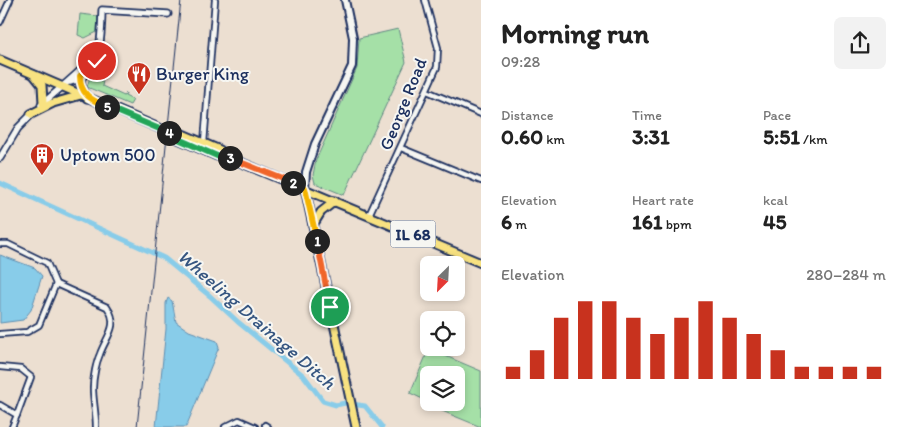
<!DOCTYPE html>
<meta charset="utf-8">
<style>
body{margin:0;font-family:Itim,sans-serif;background:#f2f2f2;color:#222;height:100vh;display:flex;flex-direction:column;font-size:19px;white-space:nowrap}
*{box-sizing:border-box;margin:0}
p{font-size:16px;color:#767676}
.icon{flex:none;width:28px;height:28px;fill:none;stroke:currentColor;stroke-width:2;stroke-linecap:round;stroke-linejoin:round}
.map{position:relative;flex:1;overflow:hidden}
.sheet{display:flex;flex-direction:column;background:#fff;width:425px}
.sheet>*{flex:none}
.needle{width:32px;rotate:204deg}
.tools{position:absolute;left:420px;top:256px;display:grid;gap:10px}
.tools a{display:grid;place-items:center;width:45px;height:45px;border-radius:8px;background:#fff;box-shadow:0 2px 8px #0003;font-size:25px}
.pin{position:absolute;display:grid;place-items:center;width:42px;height:42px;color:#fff;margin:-21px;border:2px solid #fff;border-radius:50%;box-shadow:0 1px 5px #0007}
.km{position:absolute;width:25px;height:25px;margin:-12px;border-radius:50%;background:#222;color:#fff;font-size:14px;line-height:25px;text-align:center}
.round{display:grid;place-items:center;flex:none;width:52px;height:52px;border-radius:8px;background:#f2f2f2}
.overview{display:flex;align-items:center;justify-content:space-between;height:85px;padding:0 20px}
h1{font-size:28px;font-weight:700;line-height:38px}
.figures{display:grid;grid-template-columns:repeat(3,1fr);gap:8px;height:85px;padding:5px 20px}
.figures div{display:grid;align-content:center}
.figures b{font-size:21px;font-weight:700}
.figures small{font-size:14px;font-weight:400}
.figures p{font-size:14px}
.chart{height:140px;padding:10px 20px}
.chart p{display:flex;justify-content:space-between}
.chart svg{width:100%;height:90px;margin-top:5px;stroke:#c8321e;stroke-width:6}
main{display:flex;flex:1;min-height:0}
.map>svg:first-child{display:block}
</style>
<main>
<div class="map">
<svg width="481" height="427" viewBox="0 0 481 427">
<rect width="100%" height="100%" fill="#ecdfd1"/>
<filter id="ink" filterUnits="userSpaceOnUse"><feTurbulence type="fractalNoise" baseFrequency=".02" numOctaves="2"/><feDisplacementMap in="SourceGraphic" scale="10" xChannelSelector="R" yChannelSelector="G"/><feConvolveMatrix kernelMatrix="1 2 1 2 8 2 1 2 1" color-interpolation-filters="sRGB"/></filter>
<g filter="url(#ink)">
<!-- green -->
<g fill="#a5e0a7" stroke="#608882">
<polygon points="80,14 98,16 97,32 85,38 78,35"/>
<polygon points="398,29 406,62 344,195 315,183 313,175 316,160 357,68 359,38"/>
<polygon points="90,77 103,81 102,86 124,96 126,93 125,96 133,100 130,105 87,87"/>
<polygon points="429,349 481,371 481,427 430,406 431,403 456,402 456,375 429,375 429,402 410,393"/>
</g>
<!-- water -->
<g fill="#88cce9" stroke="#5c8db1">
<polygon points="0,255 35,268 42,276 31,310 23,320 0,323"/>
<polygon points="168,298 172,301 176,322 189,331 217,341 219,347 186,427 156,427 166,329 166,303"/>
</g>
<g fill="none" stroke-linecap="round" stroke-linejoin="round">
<!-- canal -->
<polyline stroke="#88cce9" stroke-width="5" points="0,183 164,258 210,296 238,322 304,376 323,401 336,405 345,403 365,406 382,427"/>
<!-- minor casing -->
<g stroke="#1b2f5e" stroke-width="8">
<g id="minor">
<polyline points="0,22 10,0"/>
<polyline points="427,91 481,114"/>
<polyline points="204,143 215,0"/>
<polyline points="401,148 481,181"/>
<polyline points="369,215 437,67 438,48 425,0"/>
<polyline points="0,244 8,244 47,263 56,284 39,325 27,332 0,334"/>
<path d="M56 284 107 307C120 325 106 337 100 354 96 363 93 378 93 388 93 401 96 412 96 427"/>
<polyline points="0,367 21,369 31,377 17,415"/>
<polyline points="0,405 17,415 12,427"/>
<polyline points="265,425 268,427"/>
<polyline points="225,427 239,420 255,427"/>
</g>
</g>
<!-- tertiary casing -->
<g stroke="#1b2f5e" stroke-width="9">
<g id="tertiary">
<path d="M70 82C103 74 101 37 102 10L168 14"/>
<path d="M41 105C59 89 77 75 94 57L97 56"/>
<polyline points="0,158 18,128 34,112"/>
</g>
</g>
<!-- secondary casing -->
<g stroke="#1b2f5e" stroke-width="10">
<polyline id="secondary" points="305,188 306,172 315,144 352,66 353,38 345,0"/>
</g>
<!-- primary casing -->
<g stroke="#1b2f5e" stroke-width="11">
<g id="primary">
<polyline points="0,60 173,134 176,138 217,156 223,155 481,263"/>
<polyline points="34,75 42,85 43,103"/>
<polyline points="80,77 81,86 87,98"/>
<polyline points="31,114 53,103 81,95"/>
<polyline points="173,134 178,132 220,150 223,155"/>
<polyline points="305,188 356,427"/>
<polyline points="313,225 321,212 335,201"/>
</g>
</g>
<!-- minor -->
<use href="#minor" stroke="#f6f6f2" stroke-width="4.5"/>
<!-- tertiary -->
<use href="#tertiary" stroke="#f6f6f2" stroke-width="5.5"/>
<!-- secondary -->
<use href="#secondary" stroke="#f6f6f2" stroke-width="6"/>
<!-- primary -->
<use href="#primary" stroke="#f8e281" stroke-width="7"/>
<!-- rail -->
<polyline stroke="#1b2f5e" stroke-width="1" points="137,427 181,0"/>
</g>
</g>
<g fill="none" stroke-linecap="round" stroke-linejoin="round" filter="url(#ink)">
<!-- split-1 casing -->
<g stroke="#fff" stroke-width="10">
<polyline id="split-1" points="317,241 330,307"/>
</g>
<!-- split-2 casing -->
<g stroke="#fff" stroke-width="10">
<polyline id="split-2" points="293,183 305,188 317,241"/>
</g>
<!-- split-3 casing -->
<g stroke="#fff" stroke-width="10">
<polyline id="split-3" points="230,158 293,183"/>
</g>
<!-- split-4 casing -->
<g stroke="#fff" stroke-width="10">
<polyline id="split-4" points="169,133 176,138 217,156 230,158"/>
</g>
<!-- split-5 casing -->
<g stroke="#fff" stroke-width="10">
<polyline id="split-5" points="107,107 169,133"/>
</g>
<!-- split-6 casing -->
<g stroke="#fff" stroke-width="10">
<path id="split-6" d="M97 61 80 76C80 95 92 100 107 107"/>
</g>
<!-- split-1 -->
<use href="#split-1" stroke="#f0652b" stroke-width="6"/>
<!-- split-2 -->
<use href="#split-2" stroke="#f5b400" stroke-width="6"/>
<!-- split-3 -->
<use href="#split-3" stroke="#f0652b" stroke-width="6"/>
<!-- split-4 -->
<use href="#split-4" stroke="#22a559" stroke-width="6"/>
<!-- split-5 -->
<use href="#split-5" stroke="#22a559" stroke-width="6"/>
<!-- split-6 -->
<use href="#split-6" stroke="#f5b400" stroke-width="6"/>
</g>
<!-- icons -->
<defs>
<g id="restaurant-pin" transform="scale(1.25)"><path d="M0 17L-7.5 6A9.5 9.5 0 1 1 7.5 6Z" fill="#c8321e" stroke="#f6f6f2"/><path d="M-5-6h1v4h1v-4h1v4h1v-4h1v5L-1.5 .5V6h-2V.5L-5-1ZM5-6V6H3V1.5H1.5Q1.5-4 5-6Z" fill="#fff"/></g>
<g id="building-pin" transform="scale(1.25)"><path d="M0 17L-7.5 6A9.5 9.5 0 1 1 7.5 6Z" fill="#c8321e" stroke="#f6f6f2"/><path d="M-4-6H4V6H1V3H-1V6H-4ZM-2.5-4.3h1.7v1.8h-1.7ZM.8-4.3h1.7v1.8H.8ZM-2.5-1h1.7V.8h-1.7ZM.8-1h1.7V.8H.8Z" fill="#fff"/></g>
</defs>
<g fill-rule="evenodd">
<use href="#restaurant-pin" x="139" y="74"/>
<use href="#building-pin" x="42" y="155"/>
</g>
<g text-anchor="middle" stroke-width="4" stroke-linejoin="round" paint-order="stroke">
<!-- shield labels -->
<rect fill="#f6f6f2" stroke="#5d6b8a" stroke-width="1" x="390.5" y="220.5" width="45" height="27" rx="4"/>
<g font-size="16" font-weight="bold" fill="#1b2f5e">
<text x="413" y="240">IL 68</text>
</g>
<!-- poi labels -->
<g font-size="18" fill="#1b2f5e" stroke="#f6f6f2" text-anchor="start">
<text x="156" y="80">Burger King</text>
<text x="60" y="161">Uptown 500</text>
</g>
<!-- street labels -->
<g font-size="18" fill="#1b2f5e" stroke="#f6f6f2">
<text transform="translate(403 104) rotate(-68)" y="6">George Road</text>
</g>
<!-- water labels -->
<g font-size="19" font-style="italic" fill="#365681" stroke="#f6f6f2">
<text transform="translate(257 319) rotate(41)" y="7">Wheeling Drainage Ditch</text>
</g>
</g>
</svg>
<div class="tools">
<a><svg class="needle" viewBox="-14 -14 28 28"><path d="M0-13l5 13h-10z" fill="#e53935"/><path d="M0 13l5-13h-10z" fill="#767676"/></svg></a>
<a><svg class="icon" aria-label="locate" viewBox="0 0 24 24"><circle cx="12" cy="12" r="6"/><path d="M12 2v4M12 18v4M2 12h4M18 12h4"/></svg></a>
<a><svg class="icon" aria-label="layers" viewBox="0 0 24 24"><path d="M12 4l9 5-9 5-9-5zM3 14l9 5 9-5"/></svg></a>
</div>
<div class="pin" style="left:330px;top:307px;background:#1e9e55"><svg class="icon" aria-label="arrive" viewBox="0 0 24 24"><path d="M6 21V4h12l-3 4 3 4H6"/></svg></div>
<div class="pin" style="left:97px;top:61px;background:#d93025"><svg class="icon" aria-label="check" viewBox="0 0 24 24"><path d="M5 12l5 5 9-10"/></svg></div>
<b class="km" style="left:317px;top:241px">1</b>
<b class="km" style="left:293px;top:183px">2</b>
<b class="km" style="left:230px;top:158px">3</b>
<b class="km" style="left:169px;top:133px">4</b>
<b class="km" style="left:107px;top:107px">5</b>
</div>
<section class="sheet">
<div class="overview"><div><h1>Morning run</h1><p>09:28</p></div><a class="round"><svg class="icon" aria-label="share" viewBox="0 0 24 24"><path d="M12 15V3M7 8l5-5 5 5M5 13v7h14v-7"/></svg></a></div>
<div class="figures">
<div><p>Distance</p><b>0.60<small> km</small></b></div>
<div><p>Time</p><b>3:31</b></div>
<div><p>Pace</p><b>5:51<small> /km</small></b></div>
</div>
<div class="figures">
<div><p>Elevation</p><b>6<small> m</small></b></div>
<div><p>Heart rate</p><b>161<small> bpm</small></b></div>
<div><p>kcal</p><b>45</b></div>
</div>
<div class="chart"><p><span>Elevation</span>280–284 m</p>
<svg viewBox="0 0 160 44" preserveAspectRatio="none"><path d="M5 44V38M15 44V30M25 44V14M35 44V6M45 44V6M55 44V14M65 44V22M75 44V14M85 44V6M95 44V14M105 44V22M115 44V30M125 44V38M135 44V38M145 44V38M155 44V38"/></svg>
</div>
</section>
</main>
